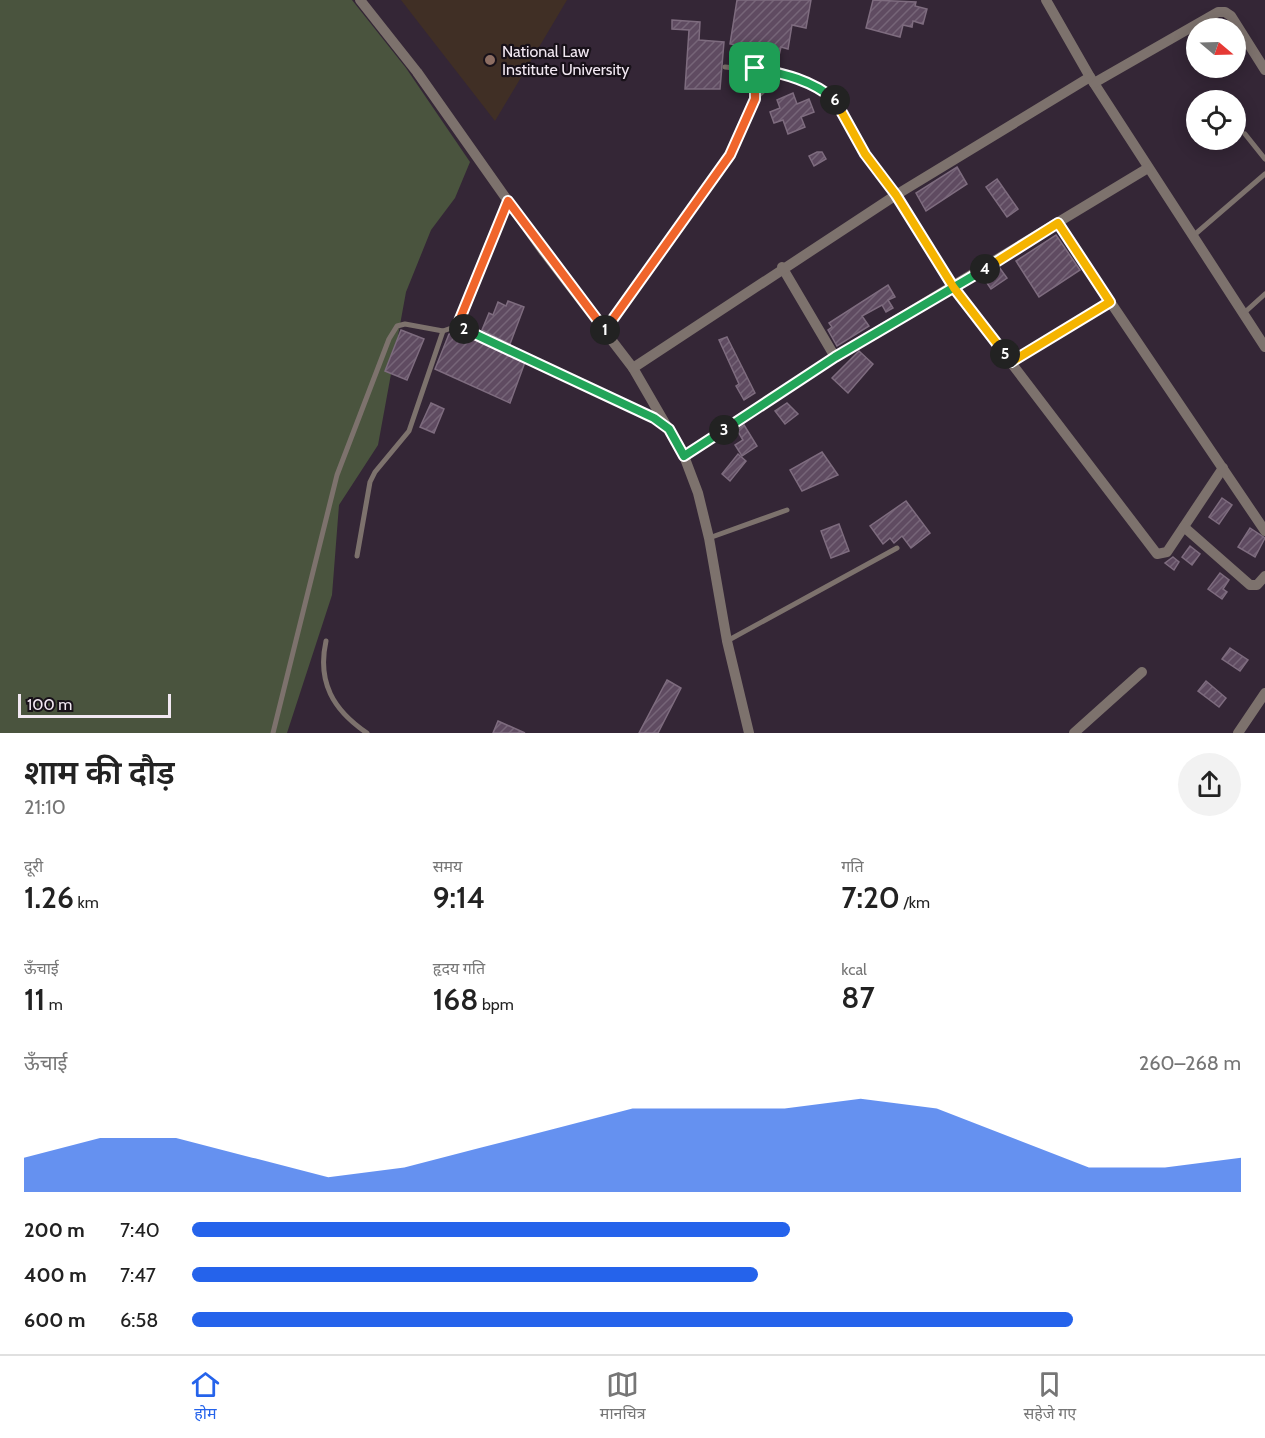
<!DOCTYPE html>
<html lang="hi">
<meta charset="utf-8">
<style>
body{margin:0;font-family:Cabin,"Noto Sans Devanagari",sans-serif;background:#f2f2f2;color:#222;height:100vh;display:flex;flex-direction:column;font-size:22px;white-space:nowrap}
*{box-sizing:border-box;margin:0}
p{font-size:20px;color:#767676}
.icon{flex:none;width:33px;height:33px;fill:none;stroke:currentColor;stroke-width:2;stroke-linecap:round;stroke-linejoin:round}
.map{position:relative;height:733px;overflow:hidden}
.details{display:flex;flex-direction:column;background:#fff;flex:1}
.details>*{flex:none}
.needle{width:39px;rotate:109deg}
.buttons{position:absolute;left:1186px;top:18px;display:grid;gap:12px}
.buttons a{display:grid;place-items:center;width:60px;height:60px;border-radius:50%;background:#fff;box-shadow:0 3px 15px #0003;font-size:30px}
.scale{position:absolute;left:18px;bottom:15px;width:153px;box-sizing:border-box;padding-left:6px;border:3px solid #f2e8f2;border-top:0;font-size:16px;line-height:21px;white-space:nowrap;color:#f2e8f2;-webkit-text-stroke:4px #181119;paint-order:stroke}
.pin{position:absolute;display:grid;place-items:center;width:51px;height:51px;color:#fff;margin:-26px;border-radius:12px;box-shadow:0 3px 9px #0006}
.km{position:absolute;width:30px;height:30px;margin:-15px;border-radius:50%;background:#222;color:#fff;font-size:16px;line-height:30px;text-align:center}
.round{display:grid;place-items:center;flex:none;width:63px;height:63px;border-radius:32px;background:#f2f2f2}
.overview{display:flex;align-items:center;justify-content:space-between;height:102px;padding:0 24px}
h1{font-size:33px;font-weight:600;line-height:45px}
.metrics{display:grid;grid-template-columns:repeat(3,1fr);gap:9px;height:102px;padding:6px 24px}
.metrics div{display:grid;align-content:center}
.metrics b{font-size:30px;font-weight:600}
.metrics small{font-size:16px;font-weight:400}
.metrics p{font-size:16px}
.chart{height:168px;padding:12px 24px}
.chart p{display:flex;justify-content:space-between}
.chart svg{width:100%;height:108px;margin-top:6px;fill:#2563eb;opacity:.7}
ul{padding:0 24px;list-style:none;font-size:20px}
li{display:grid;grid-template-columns:96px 72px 1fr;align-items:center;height:45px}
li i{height:15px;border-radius:8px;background:#2563eb}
.menu{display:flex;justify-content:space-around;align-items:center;height:84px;border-top:2px solid #e0e0e0;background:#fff;font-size:16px;color:#767676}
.menu a{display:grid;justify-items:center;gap:3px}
.menu .on{color:#2563eb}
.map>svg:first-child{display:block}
</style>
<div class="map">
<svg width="1265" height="733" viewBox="0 0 1265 733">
<defs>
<pattern id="building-hatch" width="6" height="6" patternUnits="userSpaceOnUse" patternTransform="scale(1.5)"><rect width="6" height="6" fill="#5f4b61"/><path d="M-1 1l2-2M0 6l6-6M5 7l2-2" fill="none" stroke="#766578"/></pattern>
</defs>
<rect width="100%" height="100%" fill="#342636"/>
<!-- education -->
<polygon fill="#402f25" points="401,0 567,0 495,121"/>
<!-- grass -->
<polygon fill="#4a543e" points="0,0 352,0 406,68 470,162 455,198 431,230 406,292 378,445 339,505 332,595 287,733 0,733"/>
<!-- building -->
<g fill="url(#building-hatch)" stroke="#7e6c7f" stroke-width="1.5">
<polygon points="737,0 811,0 806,28 792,25 788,49 781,47 778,60 766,58 767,50 730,44"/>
<polygon points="873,0 916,2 915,6 927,9 923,24 913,21 912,27 903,25 900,37 866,28"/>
<polygon points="672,20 700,22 699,40 724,42 720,89 685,89 689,30 672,29"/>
<polygon points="793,93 797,104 809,99 814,112 801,117 805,127 788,134 783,120 774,123 770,112 780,108 777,100"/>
<polygon points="817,152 822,152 826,159 814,166 809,156"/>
<polygon points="957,167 967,184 926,211 916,193"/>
<polygon points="997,179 1018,209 1007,217 986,187"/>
<polygon points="1056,235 1080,270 1039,297 1016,261"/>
<polygon points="999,267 1007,278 991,289 983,277"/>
<polygon points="888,285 895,297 888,300 893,308 886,312 882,305 862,316 869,326 837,346 828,330 832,327 829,323"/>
<polygon points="508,301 524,307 510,344 482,330 489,313 493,315 498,302 506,306"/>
<polygon points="401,330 424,339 407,380 385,371"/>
<polygon points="455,332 484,341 525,362 510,403 435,369 449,334"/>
<polygon points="727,337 755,393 744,400 736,386 739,384 719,340"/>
<polygon points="859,351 873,364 848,393 832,378"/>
<polygon points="431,403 444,409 434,433 420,427"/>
<polygon points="787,403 798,414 785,424 775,411"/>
<polygon points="744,425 757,446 742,456 735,445 743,440 737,430"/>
<polygon points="822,452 838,475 802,491 790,470"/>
<polygon points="738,454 746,461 730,481 722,474"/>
<polygon points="1222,498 1232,505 1219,524 1209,517"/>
<polygon points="906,501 930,533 911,548 902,536 894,543 890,538 883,544 870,526"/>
<polygon points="839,524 849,551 831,558 821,531"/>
<polygon points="1250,528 1265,538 1255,557 1238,547"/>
<polygon points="1190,546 1200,554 1192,565 1182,557"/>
<polygon points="1173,557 1179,562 1174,570 1165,563"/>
<polygon points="1220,573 1229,580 1223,589 1227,592 1222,599 1208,589"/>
<polygon points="1230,648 1248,660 1240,671 1222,659"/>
<polygon points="667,680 681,688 658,733 639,733"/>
<polygon points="1206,681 1226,698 1219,707 1198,691"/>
<polygon points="498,721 525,733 493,733"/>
</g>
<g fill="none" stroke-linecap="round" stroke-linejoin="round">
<!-- service -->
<g stroke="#7d726d" stroke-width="5">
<polyline points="725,67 782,73 820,88 837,101 865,154 896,195"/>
<polyline points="755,99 782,73"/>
<polyline points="1245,134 1265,159"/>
<polyline points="1193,236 1265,174"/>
<polyline points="1244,313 1265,294"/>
<polyline points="457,326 507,203"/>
<polyline points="605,331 730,155 755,99 755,68"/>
<polyline points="709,538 787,510"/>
<polyline points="357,556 370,482 375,472 409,431 443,331 457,326 486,337 662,424"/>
<path d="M326 641C317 682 333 710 367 733"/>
<polyline points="727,641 897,548"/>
<polyline points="273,733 337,475 389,339 397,326 405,324 443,331"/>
</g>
<!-- minor -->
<g stroke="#7d726d" stroke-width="10">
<polyline points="360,0 417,72 544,252 633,368 684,456 698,493 709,538 727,641 749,733"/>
<polyline points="1046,0 1090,77 1265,347"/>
<polyline points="1094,83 1218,12 1225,12 1231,16 1265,70"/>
<polyline points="896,195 954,288 1157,554 1167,552 1223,468"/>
<polyline points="1057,223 1265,531"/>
<polyline points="782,267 835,357"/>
<polyline points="1011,362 1110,302"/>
<polyline points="633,368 896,195 1090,77"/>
<polyline points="684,456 835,357 1148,168"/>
<polyline points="1184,527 1250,585 1257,585 1265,576"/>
<polyline points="1074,733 1142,672"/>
<polyline points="1238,733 1265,693"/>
</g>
</g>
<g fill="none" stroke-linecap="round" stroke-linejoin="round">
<!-- split-1 casing -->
<g stroke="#fff" stroke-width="12">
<polyline id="split-1" points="605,330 730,155 755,99 755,68"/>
</g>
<!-- split-2 casing -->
<g stroke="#fff" stroke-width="12">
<polyline id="split-2" points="464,329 457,326 508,201 605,330"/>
</g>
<!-- split-3 casing -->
<g stroke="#fff" stroke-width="12">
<polyline id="split-3" points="464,329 654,418 669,429 684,456 724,430"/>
</g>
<!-- split-4 casing -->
<g stroke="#fff" stroke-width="12">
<polyline id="split-4" points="724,430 835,357 985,269"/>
</g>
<!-- split-5 casing -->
<g stroke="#fff" stroke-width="12">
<polyline id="split-5" points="985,269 1058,223 1110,302 1011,362 1005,354"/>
</g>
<!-- split-6 casing -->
<g stroke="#fff" stroke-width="12">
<polyline id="split-6" points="835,100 865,154 896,195 954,288 1005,354"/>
</g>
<!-- split-7 casing -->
<g stroke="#fff" stroke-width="12">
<path id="split-7" d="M755 68C784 74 812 80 835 100"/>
</g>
<!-- split-1 -->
<use href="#split-1" stroke="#f0652b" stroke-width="8"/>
<!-- split-2 -->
<use href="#split-2" stroke="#f0652b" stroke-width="8"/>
<!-- split-3 -->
<use href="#split-3" stroke="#22a559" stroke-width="8"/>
<!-- split-4 -->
<use href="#split-4" stroke="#22a559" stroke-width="8"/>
<!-- split-5 -->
<use href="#split-5" stroke="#f5b400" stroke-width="8"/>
<!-- split-6 -->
<use href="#split-6" stroke="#f5b400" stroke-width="8"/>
<!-- split-7 -->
<use href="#split-7" stroke="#22a559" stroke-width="8"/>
</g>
<!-- markers -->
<circle fill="#8d6e63" stroke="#181119" stroke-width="2" cx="490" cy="60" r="6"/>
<g text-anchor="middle" stroke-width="4.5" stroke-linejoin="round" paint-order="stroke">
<!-- poi labels -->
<g font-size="16" fill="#f2e8f2" stroke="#181119" text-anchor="start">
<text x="502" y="57">National Law<tspan x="502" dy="18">Institute University</tspan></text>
</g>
</g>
</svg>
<div class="buttons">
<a><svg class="needle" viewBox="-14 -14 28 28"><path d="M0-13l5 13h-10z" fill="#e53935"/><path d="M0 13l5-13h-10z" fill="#767676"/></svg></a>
<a><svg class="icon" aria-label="locate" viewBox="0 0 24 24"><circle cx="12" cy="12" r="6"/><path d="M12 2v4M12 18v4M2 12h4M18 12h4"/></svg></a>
</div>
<div class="scale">100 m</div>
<div class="pin" style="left:755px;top:68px;background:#1e9e55"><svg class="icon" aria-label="arrive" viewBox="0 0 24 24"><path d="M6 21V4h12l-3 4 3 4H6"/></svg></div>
<b class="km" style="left:605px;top:330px">1</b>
<b class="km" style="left:464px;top:329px">2</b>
<b class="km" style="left:724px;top:430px">3</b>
<b class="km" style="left:985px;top:269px">4</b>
<b class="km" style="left:1005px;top:354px">5</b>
<b class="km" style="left:835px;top:100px">6</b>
</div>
<section class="details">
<div class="overview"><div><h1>शाम की दौड़</h1><p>21:10</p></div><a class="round"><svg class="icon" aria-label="share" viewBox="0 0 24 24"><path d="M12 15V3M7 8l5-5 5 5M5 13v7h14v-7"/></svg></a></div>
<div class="metrics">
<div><p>दूरी</p><b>1.26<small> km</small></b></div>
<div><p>समय</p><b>9:14</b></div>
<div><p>गति</p><b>7:20<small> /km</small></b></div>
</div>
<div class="metrics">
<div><p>ऊँचाई</p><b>11<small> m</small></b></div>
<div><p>हृदय गति</p><b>168<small> bpm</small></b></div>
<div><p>kcal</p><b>87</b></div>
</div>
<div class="chart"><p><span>ऊँचाई</span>260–268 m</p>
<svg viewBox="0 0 160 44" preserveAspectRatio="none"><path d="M0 44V30L10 22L20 22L30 30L40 38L50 34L60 26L70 18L80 10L90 10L100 10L110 6L120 10L130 22L140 34L150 34L160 30V44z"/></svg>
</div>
<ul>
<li><b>200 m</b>7:40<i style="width:57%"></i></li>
<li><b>400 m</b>7:47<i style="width:54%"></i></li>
<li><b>600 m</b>6:58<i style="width:84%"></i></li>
</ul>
</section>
<nav class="menu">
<a class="on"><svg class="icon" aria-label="home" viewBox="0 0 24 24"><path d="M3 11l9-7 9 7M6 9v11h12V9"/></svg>होम</a>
<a><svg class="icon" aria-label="map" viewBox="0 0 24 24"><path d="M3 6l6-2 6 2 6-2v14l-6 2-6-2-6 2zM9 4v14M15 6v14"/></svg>मानचित्र</a>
<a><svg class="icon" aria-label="saved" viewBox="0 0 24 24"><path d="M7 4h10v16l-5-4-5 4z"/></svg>सहेजे गए</a>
</nav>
